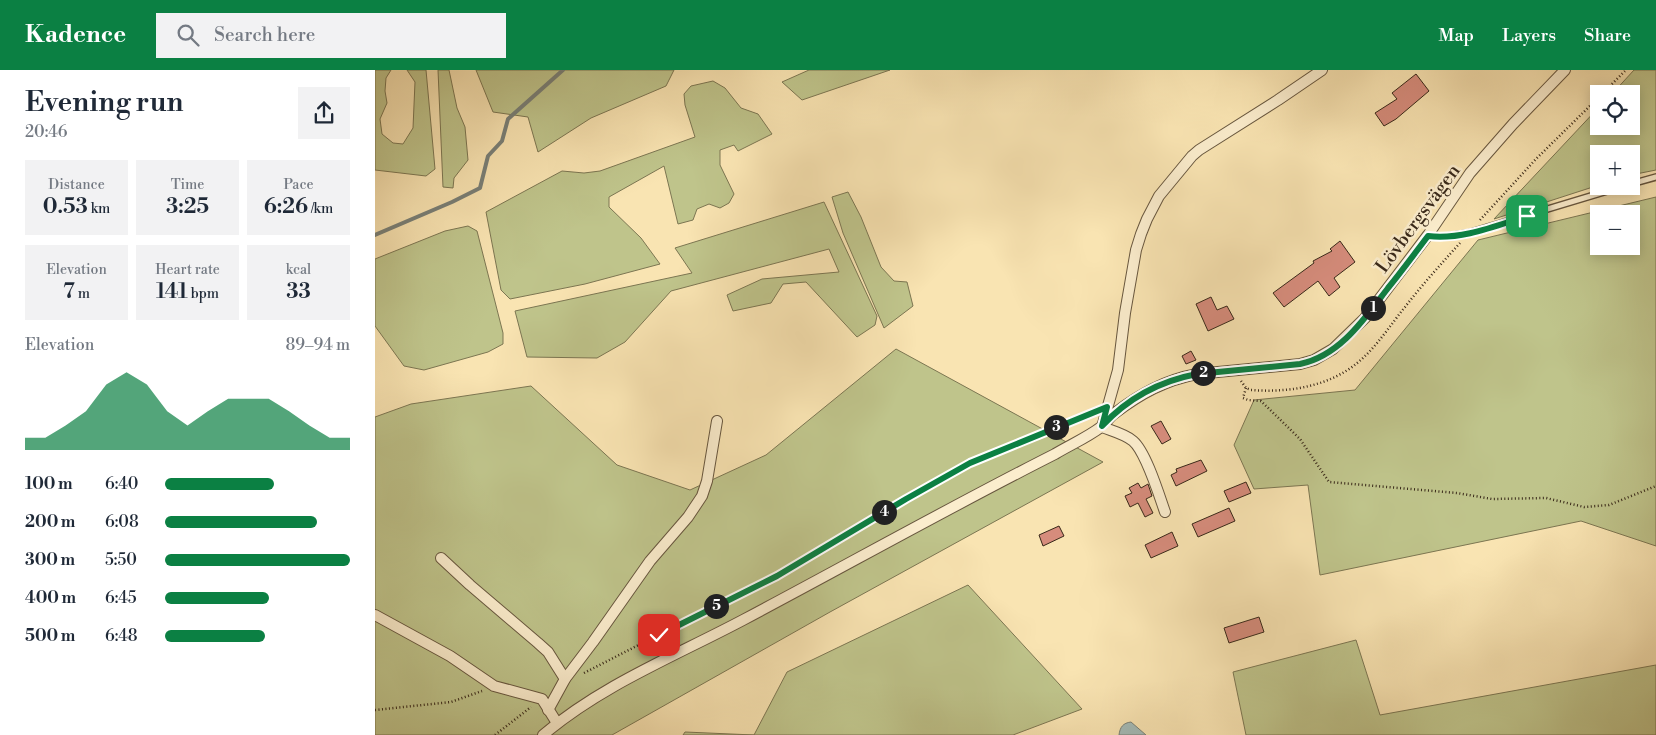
<!DOCTYPE html>
<meta charset="utf-8">
<style>
body{margin:0;font-family:"Libre Bodoni",serif;background:#f2f2f3;color:#1f2937;height:100vh;display:flex;flex-direction:column;font-size:19px;white-space:nowrap}
*{box-sizing:border-box;margin:0}
p{font-size:16px;color:#747a83}
.icon{flex:none;width:28px;height:28px;fill:none;stroke:currentColor;stroke-width:2;stroke-linecap:round;stroke-linejoin:round}
.map{position:relative;flex:1;overflow:hidden}
.sheet{display:flex;flex-direction:column;background:#fff;width:375px}
.sheet>*{flex:none}
.controls{position:absolute;left:1215px;top:15px;display:grid;gap:10px}
.controls a{display:grid;place-items:center;width:50px;height:50px;border-radius:0px;background:#fff;box-shadow:0 2px 12px #0003;font-size:25px}
.pin{position:absolute;display:grid;place-items:center;width:42px;height:42px;color:#fff;margin:-21px;border-radius:10px;box-shadow:0 2px 8px #0006}
.km{position:absolute;width:25px;height:25px;margin:-12px;border-radius:50%;background:#222;color:#fff;font-size:14px;line-height:25px;text-align:center}
.round{display:grid;place-items:center;flex:none;width:52px;height:52px;border-radius:0px;background:#f2f2f3}
.head{display:flex;align-items:center;justify-content:space-between;height:85px;padding:0 25px}
h1{font-size:28px;font-weight:600;line-height:38px}
.metrics{display:grid;grid-template-columns:repeat(3,1fr);gap:8px;height:85px;padding:5px 25px}
.metrics div{display:grid;align-content:center;border-radius:0px;background:#f2f2f3;text-align:center}
.metrics b{font-size:21px;font-weight:600}
.metrics small{font-size:14px;font-weight:400}
.metrics p{font-size:14px}
.chart{height:140px;padding:10px 25px}
.chart p{display:flex;justify-content:space-between}
.chart svg{width:100%;height:90px;margin-top:5px;fill:#0b8043;opacity:.7}
ul{padding:0 25px;list-style:none;font-size:16px}
li{display:grid;grid-template-columns:80px 60px 1fr;align-items:center;height:38px}
li i{height:12px;border-radius:6px;background:#0b8043}
header{display:flex;align-items:center;gap:30px;box-sizing:border-box;height:70px;padding:0 25px;background:#0b8043;color:#fff}
header strong{font-size:24px}
nav{display:flex;gap:28px;margin-inline-start:auto;font-size:18px}
.search{width:350px;height:45px;background:#f2f2f3;display:flex;align-items:center;gap:12px;box-sizing:border-box;padding:0 18px;border-radius:0px;color:#747a83;font-size:19px}
main{display:flex;flex:1;min-height:0}
.map>svg:first-child{display:block}
</style>
<header>
<strong>Kadence</strong>
<div class="search"><svg class="icon" aria-label="search" viewBox="0 0 24 24"><circle cx="10" cy="10" r="6"/><path d="M15 15l6 6"/></svg>Search here</div>
<nav><a>Map</a><a>Layers</a><a>Share</a></nav>
</header>
<main>
<section class="sheet">
<div class="head"><div><h1>Evening run</h1><p>20:46</p></div><a class="round"><svg class="icon" aria-label="share" viewBox="0 0 24 24"><path d="M12 15V3M7 8l5-5 5 5M5 13v7h14v-7"/></svg></a></div>
<div class="metrics">
<div><p>Distance</p><b>0.53<small> km</small></b></div>
<div><p>Time</p><b>3:25</b></div>
<div><p>Pace</p><b>6:26<small> /km</small></b></div>
</div>
<div class="metrics">
<div><p>Elevation</p><b>7<small> m</small></b></div>
<div><p>Heart rate</p><b>141<small> bpm</small></b></div>
<div><p>kcal</p><b>33</b></div>
</div>
<div class="chart"><p><span>Elevation</span>89–94 m</p>
<svg viewBox="0 0 160 44" preserveAspectRatio="none"><path d="M0 44V38L10 38L20 32L30 25L40 12L50 6L60 12L70 25L80 32L90 25L100 19L110 19L120 19L130 25L140 32L150 38L160 38V44z"/></svg>
</div>
<ul>
<li><b>100 m</b>6:40<i style="width:59%"></i></li>
<li><b>200 m</b>6:08<i style="width:82%"></i></li>
<li><b>300 m</b>5:50<i style="width:100%"></i></li>
<li><b>400 m</b>6:45<i style="width:56%"></i></li>
<li><b>500 m</b>6:48<i style="width:54%"></i></li>
</ul>
</section>
<div class="map">
<svg width="1281" height="665" viewBox="0 0 1281 665">
<rect width="100%" height="100%" fill="#f9e4b2"/>
<filter id="stains"><feTurbulence type="fractalNoise" baseFrequency=".004" numOctaves="4"/><feColorMatrix values="0 0 0 0 .2 0 0 0 0 .09 0 0 0 0 .02 0 0 0 .5 -.17"/></filter>
<radialGradient id="worn" r=".72"><stop offset=".6" stop-color="#630" stop-opacity="0"/><stop offset="1" stop-color="#630" stop-opacity=".3"/></radialGradient>
<!-- green -->
<g fill="#bfc48b" stroke="#7c7652" fill-rule="evenodd">
<polygon points="0,0 16,0 11,8 10,21 12,33 5,49 7,64 18,73 28,74 38,58 40,12 32,0 51,0 60,99 51,106 0,100"/>
<polygon points="63,0 74,0 82,38 90,57 93,90 79,108 78,118 68,117"/>
<polygon points="101,0 299,0 291,16 216,48 163,82 153,47 118,42"/>
<polygon points="434,0 515,0 427,30 407,12"/>
<polygon points="1259,0 1281,0 1281,100 1256,105 1256,84 1224,84 1224,115 1119,149 1224,37 1224,56 1256,56 1256,24 1237,24"/>
<polygon points="338,11 350,18 366,38 383,44 397,64 363,81 359,75 345,80 345,95 359,124 354,133 345,138 334,134 322,139 318,150 303,154 289,96 234,127 234,137 266,168 285,194 210,214 135,229 126,220 111,142 187,101 209,103 225,101 320,67 310,35 309,24 316,16"/>
<polygon points="473,122 486,147 506,197 519,211 532,212 538,236 509,258 468,163 457,127"/>
<path d="M1281 127V476L1206 451 945 505 933 415 879 419 859 375 879 330 980 320 1103 170ZM1224 144H1256V176H1224Z"/>
<polygon points="449,132 502,246 500,255 482,267 431,212 408,214 396,233 358,241 352,225 387,209 464,202 454,179 296,221 250,272 222,288 152,287 140,241 317,203 300,178"/>
<polygon points="93,156 102,161 128,263 128,274 113,282 49,300 29,296 0,256 0,189 70,161"/>
<polygon points="521,279 728,392 455,542 237,665 0,665 0,347 36,334 156,316 242,395 315,420 391,385"/>
<polygon points="593,515 707,639 638,665 308,665 310,662 379,665 412,602"/>
<polygon points="981,570 1005,645 1281,595 1281,665 871,665 858,602"/>
</g>
<!-- water -->
<path fill="#a4bbb8" stroke="#798078" d="M756 652 771 665H744C745 657 748 653 756 652Z"/>
<g fill="none" stroke-linecap="round" stroke-linejoin="round">
<!-- stream -->
<polyline stroke="#798078" stroke-width="4" points="0,165 77,132 105,118 113,86 127,71 133,49 188,0"/>
</g>
<!-- building -->
<g fill="#d68c7c" stroke="#382819">
<polygon points="1041,4 1054,21 1021,49 1009,56 1000,43 1022,29 1017,23"/>
<polygon points="965,171 980,192 959,208 965,217 954,226 943,211 909,237 898,223 939,193 938,191 957,181 955,179"/>
<polygon points="836,227 842,240 852,236 859,249 833,261 821,234"/>
<polygon points="816,281 821,290 811,294 807,286"/>
<polygon points="786,351 796,369 787,374 776,356"/>
<polygon points="826,390 832,401 801,416 796,405 802,402 801,399"/>
<polygon points="871,412 876,423 854,432 849,421"/>
<polygon points="763,413 766,418 773,414 777,426 771,429 778,443 770,447 763,433 755,437 750,426 757,423 754,418"/>
<polygon points="854,438 860,451 823,467 817,454"/>
<polygon points="684,456 689,466 668,476 664,465"/>
<polygon points="797,462 803,476 776,488 770,475"/>
<polygon points="884,547 889,562 854,573 849,558"/>
</g>
<g fill="none" stroke-linecap="round" stroke-linejoin="round">
<!-- lane casing -->
<g stroke="#68573f" stroke-width="8">
<g id="lane">
<polyline points="1256,114 1281,107"/>
<polyline points="1053,165 1067,167 1093,163 1249,116"/>
</g>
</g>
<!-- street casing -->
<g stroke="#68573f" stroke-width="12">
<g id="street">
<path d="M790 442C784 425 771 382 758 371 750 364 737 361 727 357L743 300 750 243 761 180 766 164 772 149 784 126 817 86 824 80 903 30 947 0"/>
<polyline points="66,488 95,515 163,573 173,582 190,609"/>
<polyline points="0,545 75,586 119,616 167,629 182,653"/>
<polyline points="173,640 190,609 218,572 275,491 313,447 327,426 332,411 342,351"/>
<path d="M168 665C227 615 300 586 368 550 472 495 575 437 680 384 695 375 713 367 726 357 731 353 734 347 740 343 765 324 790 310 822 304L925 294 939 290 958 279 990 248 1053 165 1095 103 1138 54 1190 0"/>
</g>
</g>
<!-- path -->
<g stroke="#382819" stroke-width="2.5" stroke-dasharray="1 2.5" stroke-linecap="butt">
<polyline points="1227,24 1251,0"/>
<polyline points="1105,150 1161,89 1224,27"/>
<path d="M866 311 871 318 876 320C916 323 959 316 989 287 1004 273 1017 253 1030 237 1047 215 1066 194 1085 173"/>
<polyline points="871,318 868,328 873,330 886,331 925,369 954,412 1082,423 1117,429 1171,428 1209,437 1234,435 1281,416"/>
<polyline points="209,603 320,546 402,507 531,429 595,393 720,341"/>
<polyline points="0,640 76,632 107,621"/>
<polyline points="120,665 156,637"/>
</g>
<!-- lane -->
<use href="#lane" stroke="#fbedcd" stroke-width="5"/>
<!-- street -->
<use href="#street" stroke="#fbedcd" stroke-width="10"/>
</g>
<g fill="none" stroke-linecap="round" stroke-linejoin="round">
<!-- route casing -->
<g stroke="#fff" stroke-width="10">
<path id="route" d="M284 565 402 506 531 429 595 393 732 337 727 356C752 329 785 311 822 304L925 294C965 286 990 248 1013 218 1027 201 1040 183 1053 166 1087 170 1120 156 1152 146"/>
</g>
<!-- route -->
<use href="#route" stroke="#0b8043" stroke-width="6"/>
</g>
<g text-anchor="middle" stroke-width="5" stroke-linejoin="round" paint-order="stroke">
<!-- street labels -->
<g font-size="19" fill="#382819" stroke="#fbedcd">
<text transform="translate(1042 148) rotate(-54)" y="7">Lövbergsvägen</text>
</g>
</g>
<rect width="100%" height="100%" filter="url(#stains)"/>
<rect width="100%" height="100%" fill="url(#worn)"/>
</svg>
<div class="controls">
<a><svg class="icon" aria-label="locate" viewBox="0 0 24 24"><circle cx="12" cy="12" r="6"/><path d="M12 2v4M12 18v4M2 12h4M18 12h4"/></svg></a>
<a>+</a>
<a>−</a>
</div>
<div class="pin" style="left:1152px;top:146px;background:#1e9e55"><svg class="icon" aria-label="arrive" viewBox="0 0 24 24"><path d="M6 21V4h12l-3 4 3 4H6"/></svg></div>
<div class="pin" style="left:284px;top:565px;background:#d93025"><svg class="icon" aria-label="check" viewBox="0 0 24 24"><path d="M5 12l5 5 9-10"/></svg></div>
<b class="km" style="left:998px;top:238px">1</b>
<b class="km" style="left:828px;top:303px">2</b>
<b class="km" style="left:681px;top:357px">3</b>
<b class="km" style="left:509px;top:442px">4</b>
<b class="km" style="left:341px;top:536px">5</b>
</div>
</main>
